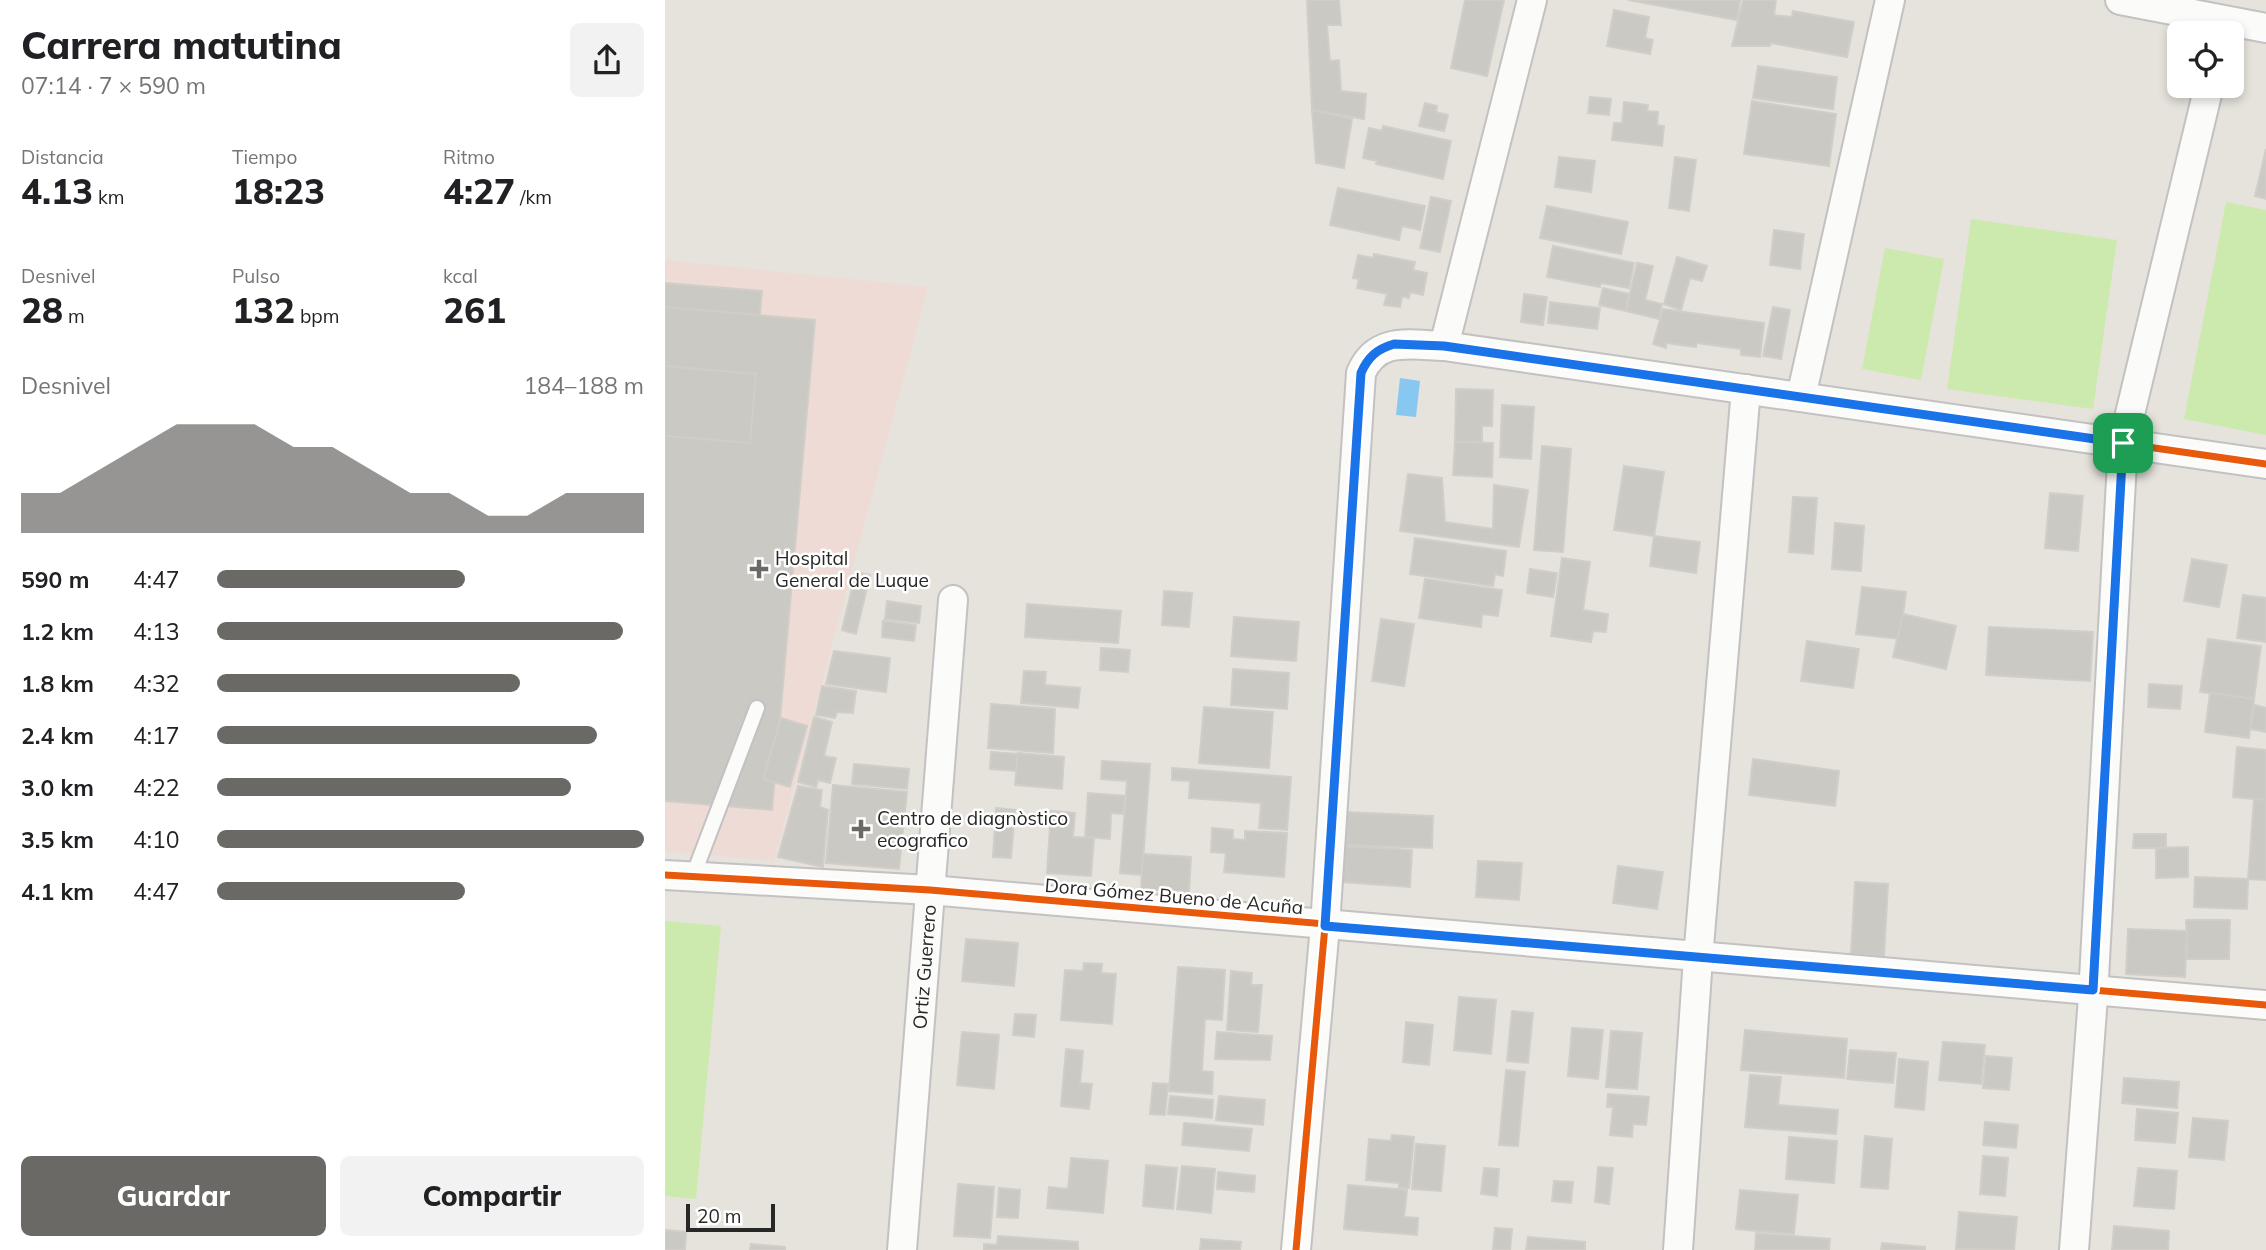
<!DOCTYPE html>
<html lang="es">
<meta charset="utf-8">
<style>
body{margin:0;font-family:Mulish,sans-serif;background:#f2f2f2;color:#202124;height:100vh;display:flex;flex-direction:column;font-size:26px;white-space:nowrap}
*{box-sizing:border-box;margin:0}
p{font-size:23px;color:#757577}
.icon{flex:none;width:38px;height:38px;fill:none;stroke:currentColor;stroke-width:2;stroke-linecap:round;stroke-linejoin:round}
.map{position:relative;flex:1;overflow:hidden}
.sheet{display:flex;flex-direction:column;background:#fff;width:665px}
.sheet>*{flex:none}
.fabs{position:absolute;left:1502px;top:21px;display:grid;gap:14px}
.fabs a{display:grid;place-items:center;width:77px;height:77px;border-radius:10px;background:#fff;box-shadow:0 4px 10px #0003;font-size:35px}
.scale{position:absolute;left:21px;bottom:18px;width:89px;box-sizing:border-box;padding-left:7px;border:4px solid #272727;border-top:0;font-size:19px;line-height:24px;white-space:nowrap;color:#272727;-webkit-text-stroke:5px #fff;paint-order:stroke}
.pin{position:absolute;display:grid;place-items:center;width:60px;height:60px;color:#fff;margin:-30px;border-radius:14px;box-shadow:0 4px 10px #0006}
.round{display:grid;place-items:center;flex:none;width:74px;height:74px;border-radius:10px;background:#f2f2f2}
.overview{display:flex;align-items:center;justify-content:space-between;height:119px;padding:0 21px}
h1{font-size:38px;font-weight:800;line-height:52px}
.metrics{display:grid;grid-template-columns:repeat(3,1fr);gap:10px;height:119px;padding:7px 21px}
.metrics div{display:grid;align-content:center}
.metrics b{font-size:35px;font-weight:800}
.metrics small{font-size:19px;font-weight:400}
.metrics p{font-size:19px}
.chart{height:196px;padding:14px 21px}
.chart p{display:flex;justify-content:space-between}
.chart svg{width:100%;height:126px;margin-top:7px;fill:#6a6966;opacity:.7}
.primary-button{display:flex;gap:14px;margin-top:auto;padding:14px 21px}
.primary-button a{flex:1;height:80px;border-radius:10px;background:#6a6966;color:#fff;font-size:28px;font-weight:800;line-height:80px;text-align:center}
.primary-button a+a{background:#f2f2f2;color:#202124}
ul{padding:0 21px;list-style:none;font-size:23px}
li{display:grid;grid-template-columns:112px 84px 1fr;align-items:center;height:52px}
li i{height:18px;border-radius:9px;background:#6a6966}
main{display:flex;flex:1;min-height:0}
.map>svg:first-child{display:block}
</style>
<main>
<section class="sheet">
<div class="overview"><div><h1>Carrera matutina</h1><p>07:14 · 7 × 590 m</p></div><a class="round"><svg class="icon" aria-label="share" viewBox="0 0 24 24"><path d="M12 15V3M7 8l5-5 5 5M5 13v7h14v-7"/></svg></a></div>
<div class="metrics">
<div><p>Distancia</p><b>4.13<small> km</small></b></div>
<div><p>Tiempo</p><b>18:23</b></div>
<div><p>Ritmo</p><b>4:27<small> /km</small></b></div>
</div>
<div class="metrics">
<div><p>Desnivel</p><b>28<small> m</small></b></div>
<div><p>Pulso</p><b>132<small> bpm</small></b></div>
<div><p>kcal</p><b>261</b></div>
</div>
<div class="chart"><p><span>Desnivel</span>184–188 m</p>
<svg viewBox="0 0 160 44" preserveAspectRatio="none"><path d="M0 44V30L10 30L20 22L30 14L40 6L50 6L60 6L70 14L80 14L90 22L100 30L110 30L120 38L130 38L140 30L150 30L160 30V44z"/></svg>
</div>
<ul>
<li><b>590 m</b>4:47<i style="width:58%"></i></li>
<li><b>1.2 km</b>4:13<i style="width:95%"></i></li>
<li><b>1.8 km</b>4:32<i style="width:71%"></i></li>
<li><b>2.4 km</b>4:17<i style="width:89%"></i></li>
<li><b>3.0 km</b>4:22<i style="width:83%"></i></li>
<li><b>3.5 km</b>4:10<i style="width:100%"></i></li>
<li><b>4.1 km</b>4:47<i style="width:58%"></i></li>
</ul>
<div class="primary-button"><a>Guardar</a><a>Compartir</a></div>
</section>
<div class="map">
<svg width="1601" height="1250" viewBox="0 0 1601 1250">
<rect width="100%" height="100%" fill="#e6e3dc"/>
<!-- medical -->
<polygon fill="#eedbd6" points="0,260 263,287 109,861 0,851"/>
<!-- pitch -->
<g fill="#cceaae">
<polygon points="1561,202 1601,210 1601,435 1519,419"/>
<polygon points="1306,219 1452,240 1428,409 1282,389"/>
<polygon points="1220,248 1279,259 1256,380 1197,369"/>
<polygon points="0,921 56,926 31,1199 0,1196"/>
</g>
<!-- water -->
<polygon fill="#88c7ef" points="735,378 755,381 751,417 731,415"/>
<!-- building -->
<g fill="#cbc9c3" stroke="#d1cec8" stroke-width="2">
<polygon points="642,0 674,0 676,25 662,25 665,61 674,60 676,91 701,94 699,119 647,110"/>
<polygon points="800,0 839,0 822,76 786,68"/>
<polygon points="963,0 1075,0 1072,20"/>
<polygon points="1078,0 1111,0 1109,15 1127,17 1128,11 1189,22 1182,57 1106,43 1105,46 1067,46"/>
<polygon points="949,10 984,17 980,38 988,40 985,54 942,46"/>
<polygon points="1093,66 1172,77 1168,109 1088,98"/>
<polygon points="925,97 946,99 944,115 923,113"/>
<polygon points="1087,101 1171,114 1164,166 1079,154"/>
<polygon points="959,102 983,105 982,111 993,112 992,125 999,126 997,146 947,140 949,123 957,123"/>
<polygon points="760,103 772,106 771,112 783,115 779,131 754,126"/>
<polygon points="647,110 687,119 679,168 651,163"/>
<polygon points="718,126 786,141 778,179 711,164 712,161 698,158 704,128 717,131"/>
<polygon points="1601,149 1601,199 1590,196"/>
<polygon points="894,157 930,161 926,192 890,187"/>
<polygon points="1010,157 1031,160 1024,211 1004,208"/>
<polygon points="673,188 760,206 755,230 737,226 734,240 665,225"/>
<polygon points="766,197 786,201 775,252 755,248"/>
<polygon points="882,206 963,222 956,254 875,238"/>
<polygon points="1109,230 1139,234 1135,269 1105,265"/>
<polygon points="888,246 969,263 964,288 936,283 935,287 882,277"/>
<polygon points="709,254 750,262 748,270 762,273 758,295 745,292 744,298 737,296 735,307 719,305 722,294 692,288 694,279 688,278 693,255 708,258"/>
<polygon points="1012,257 1042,266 1037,281 1025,278 1016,310 999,304"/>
<polygon points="972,263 988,266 980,300 997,304 994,319 961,311"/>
<polygon points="0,283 97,291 90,370 0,363"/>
<polygon points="938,288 964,294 961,311 934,305"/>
<polygon points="859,294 882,297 878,325 856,322"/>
<polygon points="885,302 935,308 932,329 883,323"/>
<polygon points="0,307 150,320 107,810 0,801"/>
<polygon points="1108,307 1125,310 1116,359 1098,356"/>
<polygon points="998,309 1099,323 1095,357 1076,355 1076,349 1031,343 1031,347 1001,343 1001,348 988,344"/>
<polygon points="0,366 91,374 85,443 0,436"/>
<polygon points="791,389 828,390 827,426 817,426 817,442 790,442"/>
<polygon points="837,405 869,407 866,459 835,457"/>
<polygon points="790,442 828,443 827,477 788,475"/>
<polygon points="877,446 906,449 898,552 869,550"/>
<polygon points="959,466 999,472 989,536 949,530"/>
<polygon points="743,474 777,478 780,522 828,529 829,485 863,490 854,547 735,531"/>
<polygon points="1385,493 1418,496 1413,551 1380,548"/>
<polygon points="1128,497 1152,498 1148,554 1124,552"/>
<polygon points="1170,523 1199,526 1196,571 1167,569"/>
<polygon points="989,536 1035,542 1031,573 985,566"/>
<polygon points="750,538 841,551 838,576 830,574 828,586 745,574"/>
<polygon points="897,558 925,562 918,610 943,614 941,632 928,631 926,642 886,636"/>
<polygon points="1527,559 1562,565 1554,607 1519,601"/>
<polygon points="865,569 892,573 888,597 862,593"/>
<polygon points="191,572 205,575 191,634 177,630"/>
<polygon points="760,579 837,590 833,616 817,614 816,627 754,618"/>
<polygon points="1197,587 1241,592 1235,639 1191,634"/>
<polygon points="499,591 527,593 524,627 497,625"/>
<polygon points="1578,595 1601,598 1601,642 1572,638"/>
<polygon points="222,601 256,606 254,623 220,619"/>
<polygon points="362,604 456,611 453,643 360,637"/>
<polygon points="1238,614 1291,626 1281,669 1228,657"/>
<polygon points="569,617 634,622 631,661 566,656"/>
<polygon points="716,619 749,624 739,686 707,681"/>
<polygon points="218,621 251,625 249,641 217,637"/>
<polygon points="1324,627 1428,632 1425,681 1321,675"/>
<polygon points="1543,639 1596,646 1589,699 1535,692"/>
<polygon points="1142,641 1194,649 1188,688 1136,681"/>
<polygon points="436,648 465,650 463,672 435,670"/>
<polygon points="169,651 225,658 221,692 161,684"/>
<polygon points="568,669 624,673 622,709 566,705"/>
<polygon points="359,671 381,672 380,685 415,688 413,708 356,703"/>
<polygon points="1484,684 1517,686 1515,709 1483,707"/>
<polygon points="157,686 191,691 188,713 172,712 170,718 151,715"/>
<polygon points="1545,693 1589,699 1584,738 1540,732"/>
<polygon points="326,704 390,709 388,753 323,748"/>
<polygon points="1590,705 1601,708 1601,732 1585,729"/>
<polygon points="539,707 608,712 604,768 534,763"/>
<polygon points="149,717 167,722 159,756 171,758 165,783 153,780 151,787 133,782"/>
<polygon points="116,718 142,726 125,787 98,779"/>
<polygon points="1572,747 1601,750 1601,800 1568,797"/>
<polygon points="326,752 353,754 351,771 325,769"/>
<polygon points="353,753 399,757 397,789 350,785"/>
<polygon points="1088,759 1174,771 1170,806 1084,795"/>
<polygon points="437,761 485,764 477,875 455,873 462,781 436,779"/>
<polygon points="189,764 244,769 242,789 187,784"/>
<polygon points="507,768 626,777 622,830 594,828 596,803 524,798 525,781 507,780"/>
<polygon points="168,785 242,792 234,869 161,863"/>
<polygon points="133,786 157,790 155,807 163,810 158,867 113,857"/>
<polygon points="423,793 460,796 458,814 446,813 445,839 420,837"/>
<polygon points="1589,799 1601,800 1601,880 1583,879"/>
<polygon points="331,808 350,810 346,858 328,857"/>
<polygon points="386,811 410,813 408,837 429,838 426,876 382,873"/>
<polygon points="680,812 768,816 767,848 679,845"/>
<polygon points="547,828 568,830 568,839 580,840 580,831 622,833 619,877 559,872 561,853 546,852"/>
<polygon points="1469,834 1501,834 1501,848 1468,848"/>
<polygon points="679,846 747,850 745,887 677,882"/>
<polygon points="1523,847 1523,877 1491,878 1491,848"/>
<polygon points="478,854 526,857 524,892 476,889"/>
<polygon points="813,861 857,863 854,900 811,897"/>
<polygon points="953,866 998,872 992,909 948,903"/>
<polygon points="1530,877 1583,879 1582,909 1529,907"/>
<polygon points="1190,882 1223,884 1219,956 1186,954"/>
<polygon points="1521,920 1565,920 1564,959 1522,959"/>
<polygon points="1463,929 1522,931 1520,977 1461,974"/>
<polygon points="301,939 353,943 349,986 297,981"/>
<polygon points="419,963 437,964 436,973 451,974 447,1024 396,1020 400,970 418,971"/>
<polygon points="513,967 560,970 557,1020 540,1019 537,1071 548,1072 547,1094 504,1091"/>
<polygon points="566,971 587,973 586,985 597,985 593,1032 562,1030"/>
<polygon points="794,997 831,1000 826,1054 789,1050"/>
<polygon points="847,1011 868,1013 863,1063 842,1061"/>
<polygon points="350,1014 371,1015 369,1037 348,1035"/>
<polygon points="741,1022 768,1025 764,1065 738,1062"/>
<polygon points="907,1028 938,1030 933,1079 903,1076"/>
<polygon points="1080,1030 1182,1039 1179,1078 1076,1070"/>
<polygon points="946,1031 977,1033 972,1089 941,1087"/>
<polygon points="297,1032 334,1035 329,1089 292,1085"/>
<polygon points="552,1032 607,1036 605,1060 550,1059"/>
<polygon points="1278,1042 1320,1045 1316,1084 1274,1080"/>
<polygon points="401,1049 418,1051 415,1083 427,1084 424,1109 396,1106"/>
<polygon points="1185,1050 1231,1053 1228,1083 1182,1079"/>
<polygon points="1321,1056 1347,1058 1344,1090 1318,1088"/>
<polygon points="1234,1059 1263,1062 1259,1110 1230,1107"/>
<polygon points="841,1070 860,1072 853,1146 834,1145"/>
<polygon points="1085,1075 1116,1077 1113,1105 1173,1110 1171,1134 1080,1127"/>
<polygon points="1459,1078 1514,1082 1512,1108 1457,1103"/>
<polygon points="488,1083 503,1084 500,1115 485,1114"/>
<polygon points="943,1094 984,1097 981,1125 968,1124 967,1137 945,1135 948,1107 942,1107"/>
<polygon points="505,1096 548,1100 547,1118 503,1114"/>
<polygon points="554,1096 600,1100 598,1125 551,1120"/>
<polygon points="1472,1109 1513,1113 1510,1143 1470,1140"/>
<polygon points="1528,1118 1563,1121 1559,1160 1524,1157"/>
<polygon points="1320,1122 1353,1125 1351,1148 1318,1145"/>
<polygon points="519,1123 587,1129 584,1151 517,1145"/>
<polygon points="727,1135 749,1137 744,1188 734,1188 734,1183 701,1180 704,1139 726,1141"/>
<polygon points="1200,1136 1227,1139 1223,1189 1196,1187"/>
<polygon points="1124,1137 1172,1141 1169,1183 1121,1179"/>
<polygon points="751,1144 780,1146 776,1191 747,1189"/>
<polygon points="1318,1156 1343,1158 1340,1196 1315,1194"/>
<polygon points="406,1158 443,1161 438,1213 382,1208 384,1187 403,1189"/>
<polygon points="481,1165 512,1168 508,1209 478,1206"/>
<polygon points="517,1166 550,1169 546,1213 512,1209"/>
<polygon points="933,1167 948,1168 944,1204 930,1202"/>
<polygon points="819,1168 834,1169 832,1196 816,1194"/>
<polygon points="1473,1168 1512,1171 1509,1209 1469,1206"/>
<polygon points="553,1172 590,1176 589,1192 552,1189"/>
<polygon points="889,1181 908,1182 906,1203 887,1201"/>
<polygon points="293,1184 329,1187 325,1238 289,1236"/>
<polygon points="683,1185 742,1190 739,1217 753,1218 752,1235 679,1229"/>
<polygon points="334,1188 355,1190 353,1218 332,1217"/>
<polygon points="1075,1190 1133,1195 1129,1234 1071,1229"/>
<polygon points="1294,1212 1352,1217 1349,1250 1291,1249"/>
<polygon points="1449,1226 1504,1231 1503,1250 1447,1250"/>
<polygon points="830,1228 847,1229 845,1250 828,1250"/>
<polygon points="0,1230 21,1232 20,1250 0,1250"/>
<polygon points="1091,1233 1165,1239 1164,1250 1090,1250"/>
<polygon points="333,1236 413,1242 413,1250 319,1250 319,1244 332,1245"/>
<polygon points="863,1237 920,1242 920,1250 861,1250"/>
<polygon points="536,1239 576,1242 575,1250 535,1250"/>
<polygon points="1217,1243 1260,1247 1260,1250 1216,1250"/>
<polygon points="86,1244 120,1247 120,1250 85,1250"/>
</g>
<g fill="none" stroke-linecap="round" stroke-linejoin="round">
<!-- service casing -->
<g stroke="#c3c1c2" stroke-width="18">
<polyline id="service" points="28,876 92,708"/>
</g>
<!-- minor casing -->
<g stroke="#c3c1c2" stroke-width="32">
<g id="minor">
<polyline points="1455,0 1601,28"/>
<polyline points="779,346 867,0"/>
<polyline points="1136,397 1225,0"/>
<polyline points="0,875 265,890 1601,1005"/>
<path id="s1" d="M237 1250 288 600"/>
<path d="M631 1250 660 926 696 373C712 336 746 345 779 346L1601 464"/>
<polyline points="1013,1250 1033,958 1081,389"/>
<polyline points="1409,1250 1428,997 1458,443 1544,86"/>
</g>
</g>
<!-- service -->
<use href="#service" stroke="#fbfbfa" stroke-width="14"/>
<!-- minor -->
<use href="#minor" stroke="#fbfbfa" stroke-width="28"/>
<!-- cycleway casing -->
<g stroke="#fff" stroke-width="11">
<g id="cycleway">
<polyline points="0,875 265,890 1601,1005"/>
<path d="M631 1250 660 926 696 373C712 336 746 345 779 346L1601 464"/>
</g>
</g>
<!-- cycleway -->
<use href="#cycleway" stroke="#e8590c" stroke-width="7"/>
</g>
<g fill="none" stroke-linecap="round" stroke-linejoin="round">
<!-- route casing -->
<g stroke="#fff" stroke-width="14">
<path id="route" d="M729 344 779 346 1458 443 1428 990 660 926 696 373C703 357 712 349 729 344Z"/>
</g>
<!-- route -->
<use href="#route" stroke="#1a73e8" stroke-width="9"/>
</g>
<!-- markers -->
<g fill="#6a6966" stroke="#fff" stroke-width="2.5">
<path d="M90.5 558.5h7v7h7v7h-7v7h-7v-7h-7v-7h7z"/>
<path d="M192.5 818.5h7v7h7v7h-7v7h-7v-7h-7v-7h7z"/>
</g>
<g text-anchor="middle" stroke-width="5" stroke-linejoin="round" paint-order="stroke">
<!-- poi labels -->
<g font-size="19" fill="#272727" stroke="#fff" text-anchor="start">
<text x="110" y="565">Hospital<tspan x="110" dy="22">General de Luque</tspan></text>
<text x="212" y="825">Centro de diagnòstico<tspan x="212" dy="22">ecografico</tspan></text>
</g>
<!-- street labels -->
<g font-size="19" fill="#272727" stroke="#fff">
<text transform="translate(509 896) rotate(5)" y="7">Dora Gómez Bueno de Acuña</text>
<text dy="7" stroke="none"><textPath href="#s1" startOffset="284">Ortiz Guerrero</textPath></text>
</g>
</g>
</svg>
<div class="fabs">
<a><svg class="icon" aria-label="locate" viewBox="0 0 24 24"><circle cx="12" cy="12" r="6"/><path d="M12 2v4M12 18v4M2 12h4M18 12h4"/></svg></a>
</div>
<div class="scale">20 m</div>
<div class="pin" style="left:1458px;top:443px;background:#1e9e55"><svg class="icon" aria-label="arrive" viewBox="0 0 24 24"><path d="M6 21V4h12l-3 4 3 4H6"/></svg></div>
</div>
</main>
